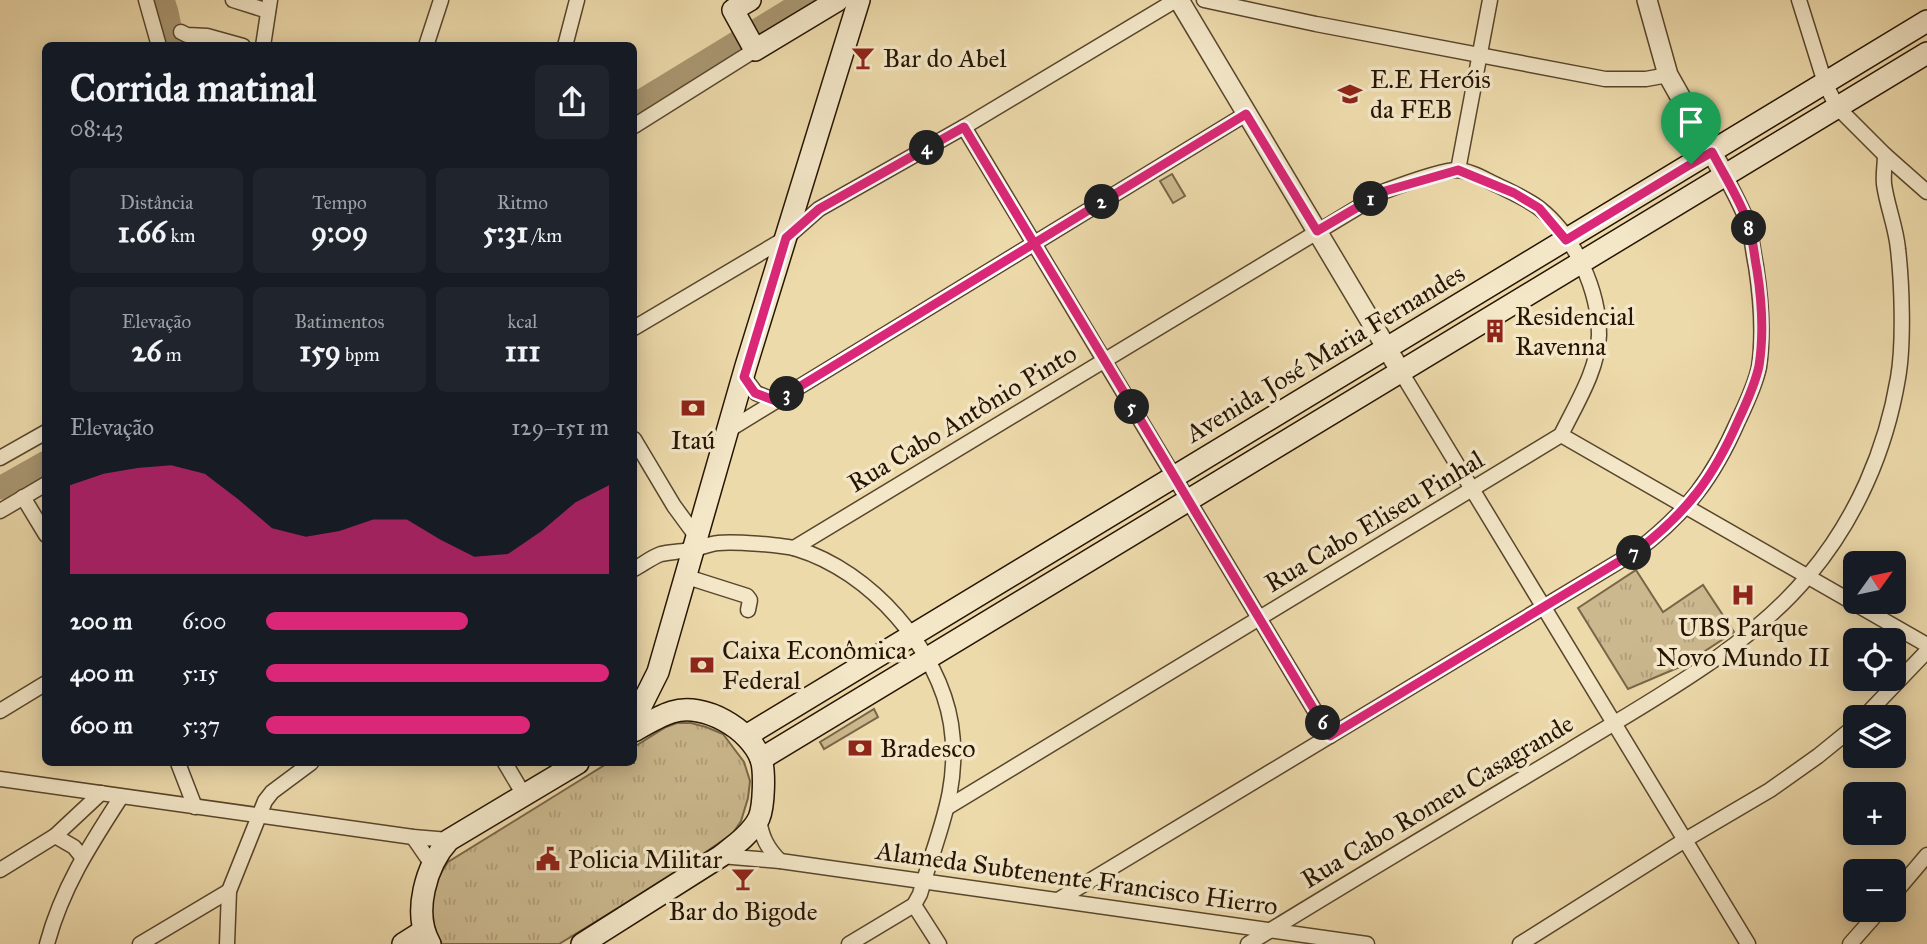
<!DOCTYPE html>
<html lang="pt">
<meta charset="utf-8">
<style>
body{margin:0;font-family:"IM FELL Great Primer",serif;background:#20242c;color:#f1f3f6;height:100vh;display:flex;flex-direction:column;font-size:26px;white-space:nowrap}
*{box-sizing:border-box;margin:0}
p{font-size:23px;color:#9ea1a6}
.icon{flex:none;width:38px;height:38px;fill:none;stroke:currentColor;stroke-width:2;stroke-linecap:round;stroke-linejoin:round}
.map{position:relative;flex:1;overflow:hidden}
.side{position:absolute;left:42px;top:42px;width:595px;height:724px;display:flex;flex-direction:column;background:#171b24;border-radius:10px;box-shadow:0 4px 18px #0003}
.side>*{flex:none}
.needle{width:46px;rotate:57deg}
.controls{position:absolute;left:1843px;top:551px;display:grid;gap:14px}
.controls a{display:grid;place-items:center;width:63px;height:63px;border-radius:10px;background:#171b24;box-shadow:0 4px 18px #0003;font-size:35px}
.pin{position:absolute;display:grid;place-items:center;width:60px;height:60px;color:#fff;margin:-72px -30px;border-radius:50% 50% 50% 0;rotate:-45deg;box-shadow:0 0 7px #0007}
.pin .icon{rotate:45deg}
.km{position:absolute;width:35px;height:35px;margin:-18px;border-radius:50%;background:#222;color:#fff;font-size:19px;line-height:35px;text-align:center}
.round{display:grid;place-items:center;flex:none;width:74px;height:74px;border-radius:10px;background:#20242c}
.overview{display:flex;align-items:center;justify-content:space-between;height:119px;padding:0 28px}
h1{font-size:38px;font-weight:700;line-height:52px}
.stats{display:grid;grid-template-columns:repeat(3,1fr);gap:10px;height:119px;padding:7px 28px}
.stats div{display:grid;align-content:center;border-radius:10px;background:#20242c;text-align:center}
.stats b{font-size:30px;font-weight:700}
.stats small{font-size:19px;font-weight:400}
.stats p{font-size:19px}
.chart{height:196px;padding:14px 28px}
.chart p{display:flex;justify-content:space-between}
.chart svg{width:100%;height:126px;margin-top:7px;fill:#db2777;opacity:.7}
ul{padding:0 28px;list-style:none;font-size:23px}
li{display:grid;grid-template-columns:112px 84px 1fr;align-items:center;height:52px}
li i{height:18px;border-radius:9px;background:#db2777}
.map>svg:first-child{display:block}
</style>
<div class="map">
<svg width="1927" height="944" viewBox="0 0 1927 944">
<defs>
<pattern id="grass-tufts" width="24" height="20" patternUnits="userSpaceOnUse" patternTransform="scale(1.75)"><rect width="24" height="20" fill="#cbb88e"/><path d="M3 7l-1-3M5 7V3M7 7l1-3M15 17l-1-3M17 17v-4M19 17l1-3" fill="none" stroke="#ae9d79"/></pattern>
</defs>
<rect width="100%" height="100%" fill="#eddaab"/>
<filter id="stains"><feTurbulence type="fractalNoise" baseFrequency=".00286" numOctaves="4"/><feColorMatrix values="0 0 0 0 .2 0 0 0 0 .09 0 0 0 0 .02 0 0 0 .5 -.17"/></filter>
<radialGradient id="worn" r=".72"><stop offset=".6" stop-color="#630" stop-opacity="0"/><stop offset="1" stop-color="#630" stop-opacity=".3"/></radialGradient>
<!-- grass -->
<g fill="url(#grass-tufts)" stroke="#786648" stroke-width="2">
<polygon points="1636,570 1663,612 1703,585 1734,632 1682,666 1628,689 1578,608"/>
<polygon points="874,709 878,717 824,749 820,742"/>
<path d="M677 723H691L706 727 723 734 744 762 750 781 748 798 741 821 733 833 679 871 559 944H442C423 918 431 886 448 862L608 763H634V747L666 727Z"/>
</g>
<!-- pitch -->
<polygon fill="#cbb88e" stroke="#786648" stroke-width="2" points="1172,174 1185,196 1173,203 1160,181"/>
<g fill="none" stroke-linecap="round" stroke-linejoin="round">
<!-- river -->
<g stroke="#a99772" stroke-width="23">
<polyline points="163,0 167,12 174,46"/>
<polyline points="634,105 806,0"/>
<polyline points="0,488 46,462"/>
</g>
<!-- minor casing -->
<g stroke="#58462c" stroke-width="17">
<g id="minor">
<polyline points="146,0 159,46"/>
<polyline points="233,0 268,11"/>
<polyline points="1204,0 1316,24 1605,79 1646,79 1668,75"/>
<polyline points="1799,0 1825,83 1837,107 1885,155 1927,192"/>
<polyline points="181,32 187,35 207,36 243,46"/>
<polyline points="263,46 270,0"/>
<polyline points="426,46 441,0"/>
<polyline points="565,46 577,0"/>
<polyline points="634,126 755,50"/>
<polyline points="964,127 1330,736"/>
<polyline points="1458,170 1490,0"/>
<polyline points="634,328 786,238 819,209 964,127 1176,0"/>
<polyline points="1401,372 1748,944"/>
<polyline points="744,377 756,393 776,401"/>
<polyline points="727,431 1246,114"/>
<polyline points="1561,435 1927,645"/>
<polyline points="634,439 674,506 696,536"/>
<polyline points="0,458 46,432"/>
<polyline points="23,497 46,535"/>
<polyline points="0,511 46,484"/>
<path d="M794 548 1385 191C1401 185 1441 170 1457 170 1469 170 1486 180 1497 185 1511 192 1527 199 1539 208 1575 236 1599 291 1599 335 1598 370 1576 404 1561 435L948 807"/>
<path d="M634 569C642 565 652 557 661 554 669 552 679 552 688 550 698 549 708 544 718 543 733 541 783 545 797 549 870 571 939 649 951 724 961 789 937 834 920 894L914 905 849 944"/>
<polyline points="684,576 747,596 750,600 748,610"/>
<polyline points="0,711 46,683"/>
<polyline points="1863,718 1927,651"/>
<polyline points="178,763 195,807"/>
<polyline points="505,763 524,795"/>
<polyline points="0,779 413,837 449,840"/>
<path d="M759 818C761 836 767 848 780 861"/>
<polyline points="55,836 74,847 82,857"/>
<polyline points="413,837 433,866"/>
<polyline points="721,856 780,861 1367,944"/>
<polyline points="0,870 55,836 101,793"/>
<polyline points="1894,894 1927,855"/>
<path d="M1058 900 1638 550C1687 512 1713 478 1738 421 1746 404 1755 386 1759 367 1764 333 1761 299 1756 266 1753 252 1752 237 1748 224 1742 207 1733 191 1725 176"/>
<polyline points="914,905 939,944"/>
<path d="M47 944C62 888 90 845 121 797"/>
<polyline points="140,944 229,891"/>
<polyline points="227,944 229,891 265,801 272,792 311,763"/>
<path d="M1248 944C1355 878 1463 814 1570 750 1651 700 1748 649 1809 575 1856 519 1886 450 1898 378 1904 344 1902 284 1898 249 1896 227 1887 206 1884 184 1883 174 1885 165 1885 155"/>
<polyline points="1520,944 1685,840 1770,790 1818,756 1855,726"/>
<polyline points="1850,944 1880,910"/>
</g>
</g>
<!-- tertiary casing -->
<g stroke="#58462c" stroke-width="22">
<g id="tertiary">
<polyline points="1179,0 1401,372"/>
<polyline points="1647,0 1668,75 1725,176"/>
</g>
</g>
<!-- secondary casing -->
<g stroke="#261402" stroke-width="24">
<g id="secondary">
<polyline points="750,0 733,10 755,50 838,0"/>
<polyline points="634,720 658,672 746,366 859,0"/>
<polyline points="746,736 1927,21"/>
<polyline points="761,759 1927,53"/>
<polyline points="403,944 422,932"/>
<path d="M430 944C412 913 426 865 449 840L578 763"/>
<path d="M582 944 721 856C734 846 752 833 759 818 764 806 765 771 761 759 750 729 704 702 672 712 659 716 646 724 634 731"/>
</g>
</g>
<!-- minor -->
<use href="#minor" stroke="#f3e7c8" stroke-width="14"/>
<!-- tertiary -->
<use href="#tertiary" stroke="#f3e7c8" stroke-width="19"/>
<!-- secondary -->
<use href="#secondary" stroke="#f3e7c8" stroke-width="21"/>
</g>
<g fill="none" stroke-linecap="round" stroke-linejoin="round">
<!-- route casing -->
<g stroke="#fff" stroke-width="14">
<path id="route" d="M1691 164 1566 240 1539 208 1514 193 1458 170 1385 191 1317 231 1246 114 776 401 755 393 744 377 786 238 819 209 964 127C1041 256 1120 384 1196 513L1330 736 1638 550C1687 512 1713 478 1738 421 1746 404 1755 385 1759 366 1764 334 1762 302 1757 270 1754 255 1753 238 1748 223 1739 198 1724 175 1712 152L1691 164"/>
</g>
<!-- route -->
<use href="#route" stroke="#db2777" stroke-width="9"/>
</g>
<!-- icons -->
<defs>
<g id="bar-bare" transform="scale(1.89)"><path d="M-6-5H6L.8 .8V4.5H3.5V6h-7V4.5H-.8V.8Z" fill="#8f2418" stroke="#f3e7c8" stroke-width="2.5" paint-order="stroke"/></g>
<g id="school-bare" transform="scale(1.89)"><path d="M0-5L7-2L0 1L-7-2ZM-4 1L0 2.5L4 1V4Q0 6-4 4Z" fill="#8f2418" stroke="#f3e7c8" stroke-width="2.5" paint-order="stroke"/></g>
<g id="building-bare" transform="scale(1.89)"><path d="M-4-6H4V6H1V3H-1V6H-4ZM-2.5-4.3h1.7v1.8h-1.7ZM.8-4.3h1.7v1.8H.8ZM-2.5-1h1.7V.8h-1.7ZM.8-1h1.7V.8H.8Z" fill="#8f2418" stroke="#f3e7c8" stroke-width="2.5" paint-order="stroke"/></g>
<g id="bank-bare" transform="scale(1.89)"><path d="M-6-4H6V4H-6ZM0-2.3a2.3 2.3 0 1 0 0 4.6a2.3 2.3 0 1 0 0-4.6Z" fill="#8f2418" stroke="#f3e7c8" stroke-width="2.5" paint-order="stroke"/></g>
<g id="hospital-bare" transform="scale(1.89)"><path d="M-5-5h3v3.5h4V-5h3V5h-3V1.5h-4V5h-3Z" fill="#8f2418" stroke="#f3e7c8" stroke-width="2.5" paint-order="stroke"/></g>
<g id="civic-bare" transform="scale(1.89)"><path d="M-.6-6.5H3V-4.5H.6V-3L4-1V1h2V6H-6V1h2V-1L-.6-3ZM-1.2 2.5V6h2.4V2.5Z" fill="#8f2418" stroke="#f3e7c8" stroke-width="2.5" paint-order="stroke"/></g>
</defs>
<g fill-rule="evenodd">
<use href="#bar-bare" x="863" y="58"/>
<use href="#school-bare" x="1350" y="94"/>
<use href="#building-bare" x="1495" y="331"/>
<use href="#bank-bare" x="693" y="408"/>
<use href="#hospital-bare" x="1743" y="595"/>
<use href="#bank-bare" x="702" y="665"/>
<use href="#bank-bare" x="860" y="748"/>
<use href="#civic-bare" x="548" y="859"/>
<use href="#bar-bare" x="743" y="879"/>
</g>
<g text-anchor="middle" stroke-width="7" stroke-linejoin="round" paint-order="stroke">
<!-- poi labels -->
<g font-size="26" fill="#261402" stroke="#f3e7c8" text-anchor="start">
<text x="883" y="67">Bar do Abel</text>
<text x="1370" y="88">E.E Heróis<tspan x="1370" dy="30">da FEB</tspan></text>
<text x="1515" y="325">Residencial<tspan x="1515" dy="30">Ravenna</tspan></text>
<text x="693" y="449" text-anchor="middle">Itaú</text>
<text x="1743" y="636" text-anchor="middle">UBS Parque<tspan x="1743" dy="30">Novo Mundo II</tspan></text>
<text x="722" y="659">Caixa Econômica<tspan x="722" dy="30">Federal</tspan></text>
<text x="880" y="757">Bradesco</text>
<text x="568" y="868">Policia Militar</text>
<text x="743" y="920" text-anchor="middle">Bar do Bigode</text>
</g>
<!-- street labels -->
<g font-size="26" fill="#261402" stroke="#f3e7c8">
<text transform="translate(1325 353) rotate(-31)" y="9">Avenida José Maria Fernandes</text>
<text transform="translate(962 418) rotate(-31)" y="9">Rua Cabo Antônio Pinto</text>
<text transform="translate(1374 521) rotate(-31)" y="9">Rua Cabo Eliseu Pinhal</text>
<text transform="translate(1437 801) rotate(-31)" y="9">Rua Cabo Romeu Casagrande</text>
<text transform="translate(1077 878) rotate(8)" y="9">Alameda Subtenente Francisco Hierro</text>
</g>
</g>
<rect width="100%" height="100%" filter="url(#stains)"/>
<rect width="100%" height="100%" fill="url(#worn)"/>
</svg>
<div class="controls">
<a><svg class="needle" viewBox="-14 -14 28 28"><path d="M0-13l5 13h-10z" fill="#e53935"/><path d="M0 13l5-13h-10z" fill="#9ea1a6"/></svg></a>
<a><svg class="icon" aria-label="locate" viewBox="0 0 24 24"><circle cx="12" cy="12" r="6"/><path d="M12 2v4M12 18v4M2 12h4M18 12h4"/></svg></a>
<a><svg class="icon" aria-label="layers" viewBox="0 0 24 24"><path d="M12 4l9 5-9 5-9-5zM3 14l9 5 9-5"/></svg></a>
<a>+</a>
<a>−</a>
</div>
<div class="pin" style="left:1691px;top:164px;background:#1e9e55"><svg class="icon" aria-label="arrive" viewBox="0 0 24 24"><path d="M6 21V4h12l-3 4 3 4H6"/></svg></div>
<b class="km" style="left:1371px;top:199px">1</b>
<b class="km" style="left:1102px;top:202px">2</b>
<b class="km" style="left:787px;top:394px">3</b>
<b class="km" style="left:927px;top:148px">4</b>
<b class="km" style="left:1132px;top:407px">5</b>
<b class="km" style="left:1323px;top:723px">6</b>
<b class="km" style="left:1634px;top:553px">7</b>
<b class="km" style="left:1749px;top:228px">8</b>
<section class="side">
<div class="overview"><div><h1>Corrida matinal</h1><p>08:43</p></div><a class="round"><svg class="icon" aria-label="share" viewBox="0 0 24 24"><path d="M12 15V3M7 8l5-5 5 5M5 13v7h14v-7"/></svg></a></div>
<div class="stats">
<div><p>Distância</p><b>1.66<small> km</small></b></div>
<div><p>Tempo</p><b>9:09</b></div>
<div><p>Ritmo</p><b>5:31<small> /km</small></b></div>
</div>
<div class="stats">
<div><p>Elevação</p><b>26<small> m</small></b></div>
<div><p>Batimentos</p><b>159<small> bpm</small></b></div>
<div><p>kcal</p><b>111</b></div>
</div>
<div class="chart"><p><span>Elevação</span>129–151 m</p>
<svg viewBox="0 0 160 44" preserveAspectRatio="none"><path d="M0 44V13L10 9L20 7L30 6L40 9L50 18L60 28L70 31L80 29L90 25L100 25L110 32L120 38L130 37L140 29L150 19L160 13V44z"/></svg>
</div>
<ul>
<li><b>200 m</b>6:00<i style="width:59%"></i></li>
<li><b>400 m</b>5:15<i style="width:100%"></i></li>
<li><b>600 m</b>5:37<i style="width:77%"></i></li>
</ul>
</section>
</div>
